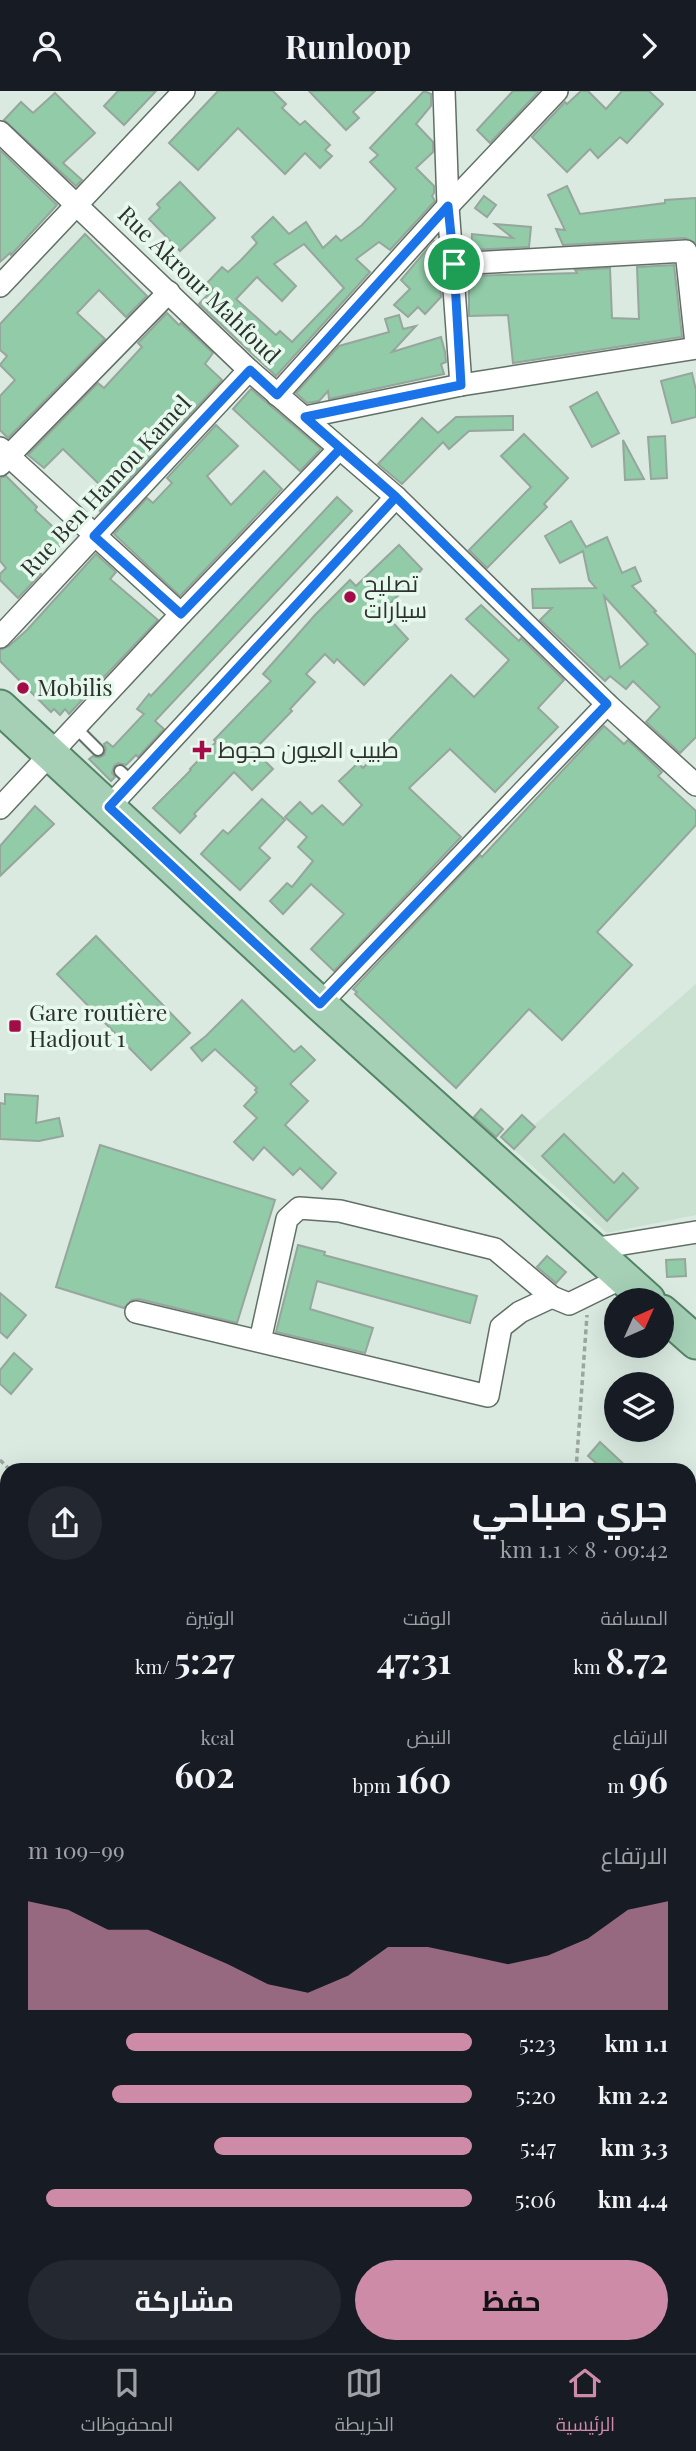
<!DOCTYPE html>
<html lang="ar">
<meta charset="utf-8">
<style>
body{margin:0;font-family:"Playfair Display",Cairo,serif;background:#242831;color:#f1f3f6;direction:rtl;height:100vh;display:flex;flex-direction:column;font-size:26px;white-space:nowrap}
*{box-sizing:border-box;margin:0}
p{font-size:23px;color:#9ea1a6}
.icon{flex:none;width:38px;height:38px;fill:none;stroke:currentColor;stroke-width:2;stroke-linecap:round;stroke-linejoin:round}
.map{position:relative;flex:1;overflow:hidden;direction:ltr}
.side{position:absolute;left:0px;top:1372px;width:696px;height:891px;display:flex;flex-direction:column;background:#171b24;border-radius:21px 21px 0 0;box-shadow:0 7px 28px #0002;direction:rtl}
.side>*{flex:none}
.needle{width:46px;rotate:45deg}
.tools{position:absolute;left:604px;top:1197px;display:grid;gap:14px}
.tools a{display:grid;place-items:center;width:70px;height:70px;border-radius:50%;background:#171b24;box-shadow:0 7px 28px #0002;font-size:35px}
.pin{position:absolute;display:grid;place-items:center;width:60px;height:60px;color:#fff;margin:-30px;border:4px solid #fff;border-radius:50%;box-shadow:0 2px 7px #0007}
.round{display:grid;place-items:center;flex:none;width:74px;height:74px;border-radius:37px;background:#242831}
.head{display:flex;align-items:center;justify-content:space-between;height:119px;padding:0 28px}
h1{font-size:38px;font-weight:700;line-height:52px}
.metrics{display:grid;grid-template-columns:repeat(3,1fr);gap:10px;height:119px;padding:7px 28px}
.metrics div{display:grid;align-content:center}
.metrics b{font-size:35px;font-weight:700}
.metrics small{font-size:19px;font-weight:400}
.metrics p{font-size:19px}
.chart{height:196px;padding:14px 28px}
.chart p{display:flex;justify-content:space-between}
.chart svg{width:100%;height:126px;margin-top:7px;fill:#ce8ba8;opacity:.7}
.button{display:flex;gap:14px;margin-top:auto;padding:14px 28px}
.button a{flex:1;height:80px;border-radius:42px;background:#ce8ba8;color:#111;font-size:28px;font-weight:700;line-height:80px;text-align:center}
.button a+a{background:#242831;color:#f1f3f6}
ul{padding:0 28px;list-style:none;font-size:23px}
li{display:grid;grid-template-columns:112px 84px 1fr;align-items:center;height:52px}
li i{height:18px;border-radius:9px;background:#ce8ba8}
header{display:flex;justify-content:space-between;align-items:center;height:91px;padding:0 28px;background:#171b24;font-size:32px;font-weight:700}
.tabs{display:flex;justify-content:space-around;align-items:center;height:98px;border-top:2px solid #363941;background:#171b24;font-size:19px;color:#9ea1a6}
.tabs a{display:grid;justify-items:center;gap:4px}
.tabs .selected{color:#ce8ba8}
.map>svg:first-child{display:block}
</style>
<header><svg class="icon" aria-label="forward" viewBox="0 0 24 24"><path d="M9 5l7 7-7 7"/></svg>Runloop<svg class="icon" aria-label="person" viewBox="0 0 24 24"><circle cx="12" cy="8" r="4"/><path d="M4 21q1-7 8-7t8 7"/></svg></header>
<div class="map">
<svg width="696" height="2262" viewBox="0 0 696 2262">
<rect width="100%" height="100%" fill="#daeae0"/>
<!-- built -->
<polygon fill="#cae1d2" points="696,893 696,1124 607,1142 510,1055"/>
<!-- building -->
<g fill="#91cba7" stroke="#97a69c" stroke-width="2" fill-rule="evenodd">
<polygon points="118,0 156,0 124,34 104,15"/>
<polygon points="218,0 273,0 286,13 282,17 300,34 305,30 330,54 325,59 332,65 320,77 305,62 285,83 238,37 198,79 169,52"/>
<polygon points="309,0 375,0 353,21 359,27 346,39"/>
<path d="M424 0 431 3V15L416 33 433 51V61L416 77 434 95V102L432 105 435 110 390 159 379 151 356 168 370 181 276 285 199 213 213 198 207 192 222 176 228 181 241 169 257 152 252 146 273 126 289 143 306 131 323 157 336 145 341 150 362 134 396 98 370 71 378 64 370 57ZM304 153 344 197 292 251 280 240 276 244 236 208 257 186 282 210 296 195 274 173Z"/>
<polygon points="513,0 539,0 490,52 477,39"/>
<polygon points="581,0 588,0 606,18 622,0 649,0 663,13 627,52 620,46 598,67 590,58 567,81 532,46 565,11 567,13"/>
<polygon points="55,2 95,42 63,72 82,89 76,95 4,29 21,11 33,22"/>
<polygon points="0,59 57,114 11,164 10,162 0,171"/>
<polygon points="180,91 215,127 180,160 149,128 160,117 157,113"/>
<polygon points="567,95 580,123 665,112 665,109 696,107 696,152 685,147 563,154 556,138 565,139 548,104"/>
<polygon points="484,105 496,114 487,126 475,117"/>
<polygon points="495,133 531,136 529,156 471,159 472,143 513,147"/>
<polygon points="85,143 147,205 126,226 99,199 77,222 105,248 8,347 0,339 0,305 15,289 0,274 7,265 0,259 0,233"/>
<polygon points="434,150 438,153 439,167 434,173 439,177 432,184 440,192 441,206 425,223 418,216 408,226 394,214 410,198 401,189"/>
<polygon points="674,174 682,246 513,272 508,224 469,225 469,185 577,182 575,179 610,177 612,227 639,228 637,176"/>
<polygon points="167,222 179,234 181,232 213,262 205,273 222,289 100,420 86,406 99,393 63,358 44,377 28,364 98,292 104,297 142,256 138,252"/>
<polygon points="399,224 403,238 416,235 392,261 441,246 445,261 446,271 441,273 444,283 329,308 328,300 319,310 307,312 296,302 339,255 389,241 385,228"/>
<polygon points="692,282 696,299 696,326 672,332 661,290"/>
<polygon points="251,298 321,358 300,380 233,318"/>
<polygon points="597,301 619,342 592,356 570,316"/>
<polygon points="513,325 513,339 469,340 449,358 443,351 402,393 378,373 422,327 438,342 456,326"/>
<polygon points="216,334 238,355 207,385 231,414 264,380 282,398 180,505 114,443 147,407 153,412 172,392 167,387"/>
<polygon points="524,343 568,387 544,413 547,416 487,477 469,459 531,396 501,365"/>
<polygon points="665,345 667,387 651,388 648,346"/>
<polygon points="623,349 644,388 625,389"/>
<polygon points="6,385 37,416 35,419 66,448 37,478 41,483 18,507 0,489 0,483 6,477 0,470 0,387"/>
<polygon points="337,406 352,420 155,630 164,638 138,666 136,664 126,674 118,672 114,675 112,682 115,686 111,690 89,668 93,665 99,667 104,664 106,658 104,653 107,651 113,656 144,623 137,618 149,603 151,605"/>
<path d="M571 430 586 456 607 446 622 482 635 476 641 490 632 495 656 520 654 521 696 564V646L680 662 646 631 660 616 633 590 626 598 610 585 605 590 540 529 552 517H533L532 498 596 497 589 489 583 460 560 472 545 445ZM604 505 648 553 620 577Z"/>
<polygon points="399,454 422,478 408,495 382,520 408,548 364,594 337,568 334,572 325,563 306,583 315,591 290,618 292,620 254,659 273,678 252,699 234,681 194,723 196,725 180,742 153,717 191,679 190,678 216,651 214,649 271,590 263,583 315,524 350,489 356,495"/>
<polygon points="96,463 116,481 110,488 158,529 69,623 65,618 60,624 54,618 51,621 0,570 0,559 9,555 27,539"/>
<polygon points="481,514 519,550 521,547 564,589 538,617 558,636 495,701 450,658 409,697 461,746 334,880 311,858 344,823 311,793 283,823 270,810 287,792 292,796 313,770 298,756 307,746 285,726 300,711 312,723 322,714 343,734 362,714 339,690 358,672 363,677 451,584 474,606 509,569 466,528"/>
<polygon points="604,635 624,653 628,649 662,681 658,685 696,720 696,734 597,841 632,874 562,949 529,918 456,997 355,903 357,901 353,898 480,764 482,766"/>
<polygon points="262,708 285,729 259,757 270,767 240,799 201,763 223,739 228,743"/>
<polygon points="35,715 54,733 0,785 0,755"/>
<polygon points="96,845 190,942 151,979 57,883"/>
<polygon points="242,909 294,961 301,955 315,969 290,993 308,1010 285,1034 336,1082 322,1098 300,1077 293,1084 264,1056 253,1069 234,1051 257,1027 244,1015 257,1001 255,999 257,997 215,958 202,970 191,957 206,945"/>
<polygon points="5,1003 38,1005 36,1032 59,1027 63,1045 39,1050 0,1048 0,1012 5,1013"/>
<polygon points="481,1018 503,1038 496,1046 474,1026"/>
<polygon points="522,1024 535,1036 514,1058 501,1046"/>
<polygon points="564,1043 614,1092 623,1082 638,1097 607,1130 542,1065"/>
<polygon points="100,1054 275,1109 237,1232 139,1208 132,1209 124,1217 56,1196"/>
<polygon points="298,1154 325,1161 324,1164 477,1205 470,1232 317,1190 310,1218 373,1237 365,1262 276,1241"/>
<polygon points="547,1165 566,1181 556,1192 537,1176"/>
<polygon points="685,1168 686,1185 667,1186 666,1169"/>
<polygon points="0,1202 26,1224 7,1247 0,1241"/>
<polygon points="14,1262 32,1278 11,1303 0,1293 0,1279"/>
<polygon points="600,1351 630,1379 604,1379 588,1365"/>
</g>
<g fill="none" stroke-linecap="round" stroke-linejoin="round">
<!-- lane casing -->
<g stroke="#617066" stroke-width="14">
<g id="lane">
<polyline points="75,636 98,659"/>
<polyline points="120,680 132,691"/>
</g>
</g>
<!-- street casing -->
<g stroke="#617066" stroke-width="24">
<g id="street">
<polyline points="444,0 448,115 461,294"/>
<polyline points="0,41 249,279 396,406 607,613 696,694"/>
<polyline points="454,173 686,160 696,253"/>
<polyline points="0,195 184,0"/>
<polyline points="277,304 448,115 557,0"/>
<polyline points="305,326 461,294 696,257"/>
<polyline points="0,357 181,523"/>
<polyline points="0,374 169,201"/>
<polyline points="0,546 249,279"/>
<polyline points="109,716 396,406"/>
<polyline points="0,717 181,523 339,358"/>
<polyline points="320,913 607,613"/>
<polyline points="592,1158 696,1141"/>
<polyline points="136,1221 488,1305 501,1236 520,1221 552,1206"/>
<polyline points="260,1250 287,1128 299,1117 340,1120 495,1158 552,1206 569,1213 622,1187"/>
</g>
</g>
<!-- primary casing -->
<g stroke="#548467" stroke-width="37">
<g id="primary">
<polyline points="0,616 320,913 648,1209"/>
<polyline points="662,1221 696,1251"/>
</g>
</g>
<!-- path -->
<g stroke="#9aa69e" stroke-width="3.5" stroke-dasharray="5 3.5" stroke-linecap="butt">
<polyline points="0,1369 10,1379"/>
<polyline points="576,1379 587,1224"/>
<polyline points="690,2055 696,2062"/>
</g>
<!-- lane -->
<use href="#lane" stroke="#fff" stroke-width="10"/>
<!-- street -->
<use href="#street" stroke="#fff" stroke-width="21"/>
<!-- primary -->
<use href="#primary" stroke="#a5d0b6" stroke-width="33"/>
</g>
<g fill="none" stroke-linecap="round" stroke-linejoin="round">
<!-- route casing -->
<g stroke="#fff" stroke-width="14">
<polyline id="route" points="454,173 448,115 277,304 250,279 94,445 181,523 340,358 396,406 109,716 320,913 607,613 396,406 305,326 461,294 454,173"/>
</g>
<!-- route -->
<use href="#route" stroke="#1a73e8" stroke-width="9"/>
</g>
<!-- markers -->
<g fill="#a40c48" stroke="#e7f8ed" stroke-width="2.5">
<circle cx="350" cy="506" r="7"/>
<circle cx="23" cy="597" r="7"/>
<path d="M198.5 648.5h7v7h7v7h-7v7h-7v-7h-7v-7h7z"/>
<rect x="8" y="928" width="14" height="14" rx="3.5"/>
</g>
<g text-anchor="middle" stroke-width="7" stroke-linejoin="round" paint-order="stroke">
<!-- street labels -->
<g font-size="23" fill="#2c322e" stroke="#e7f8ed">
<text transform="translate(199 194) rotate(44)" y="8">Rue Akrour Mahfoud</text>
<text transform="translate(106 395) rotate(-47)" y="8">Rue Ben Hamou Kamel</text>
</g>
<!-- poi labels -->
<g font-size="23" fill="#2c322e" stroke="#e7f8ed" text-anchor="start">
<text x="364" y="501">تصليح<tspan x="364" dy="26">سيارات</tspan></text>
<text x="37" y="605">Mobilis</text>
<text x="218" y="667">طبيب العيون حجوط</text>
<text x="29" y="930">Gare routière<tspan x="29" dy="26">Hadjout 1</tspan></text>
</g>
</g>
</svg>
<div class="tools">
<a><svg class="needle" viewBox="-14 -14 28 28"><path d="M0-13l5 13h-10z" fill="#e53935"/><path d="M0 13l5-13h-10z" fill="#9ea1a6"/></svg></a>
<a><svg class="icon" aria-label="layers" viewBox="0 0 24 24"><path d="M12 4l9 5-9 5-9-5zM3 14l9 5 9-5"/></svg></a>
</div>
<div class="pin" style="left:454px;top:173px;background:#1e9e55"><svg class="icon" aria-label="arrive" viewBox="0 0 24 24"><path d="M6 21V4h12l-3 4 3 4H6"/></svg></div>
<section class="side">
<div class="head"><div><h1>جري صباحي</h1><p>09:42 · 8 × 1.1 km</p></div><a class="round"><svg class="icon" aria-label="share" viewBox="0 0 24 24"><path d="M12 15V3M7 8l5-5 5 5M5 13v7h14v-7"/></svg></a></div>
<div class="metrics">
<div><p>المسافة</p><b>8.72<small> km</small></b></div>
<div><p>الوقت</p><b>47:31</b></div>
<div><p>الوتيرة</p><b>5:27<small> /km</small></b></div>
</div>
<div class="metrics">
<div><p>الارتفاع</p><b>96<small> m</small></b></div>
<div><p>النبض</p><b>160<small> bpm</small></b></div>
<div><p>kcal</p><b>602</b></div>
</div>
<div class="chart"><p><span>الارتفاع</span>99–109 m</p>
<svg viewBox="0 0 160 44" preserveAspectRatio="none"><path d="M0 44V6L10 9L20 16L30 16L40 22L50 28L60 35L70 38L80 32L90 22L100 22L110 25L120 28L130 25L140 19L150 9L160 6V44z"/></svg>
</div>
<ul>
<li><b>1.1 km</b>5:23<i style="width:78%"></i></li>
<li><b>2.2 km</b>5:20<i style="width:81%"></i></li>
<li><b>3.3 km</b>5:47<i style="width:58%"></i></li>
<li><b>4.4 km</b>5:06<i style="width:96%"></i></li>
</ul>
<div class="button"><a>حفظ</a><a>مشاركة</a></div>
</section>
</div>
<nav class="tabs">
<a class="selected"><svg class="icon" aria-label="home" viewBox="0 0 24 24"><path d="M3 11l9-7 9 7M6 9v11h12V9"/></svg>الرئيسية</a>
<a><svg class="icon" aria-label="map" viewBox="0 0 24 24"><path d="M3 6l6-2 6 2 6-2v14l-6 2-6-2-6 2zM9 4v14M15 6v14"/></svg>الخريطة</a>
<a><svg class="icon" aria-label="saved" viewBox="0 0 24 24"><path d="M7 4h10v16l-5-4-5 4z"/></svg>المحفوظات</a>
</nav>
